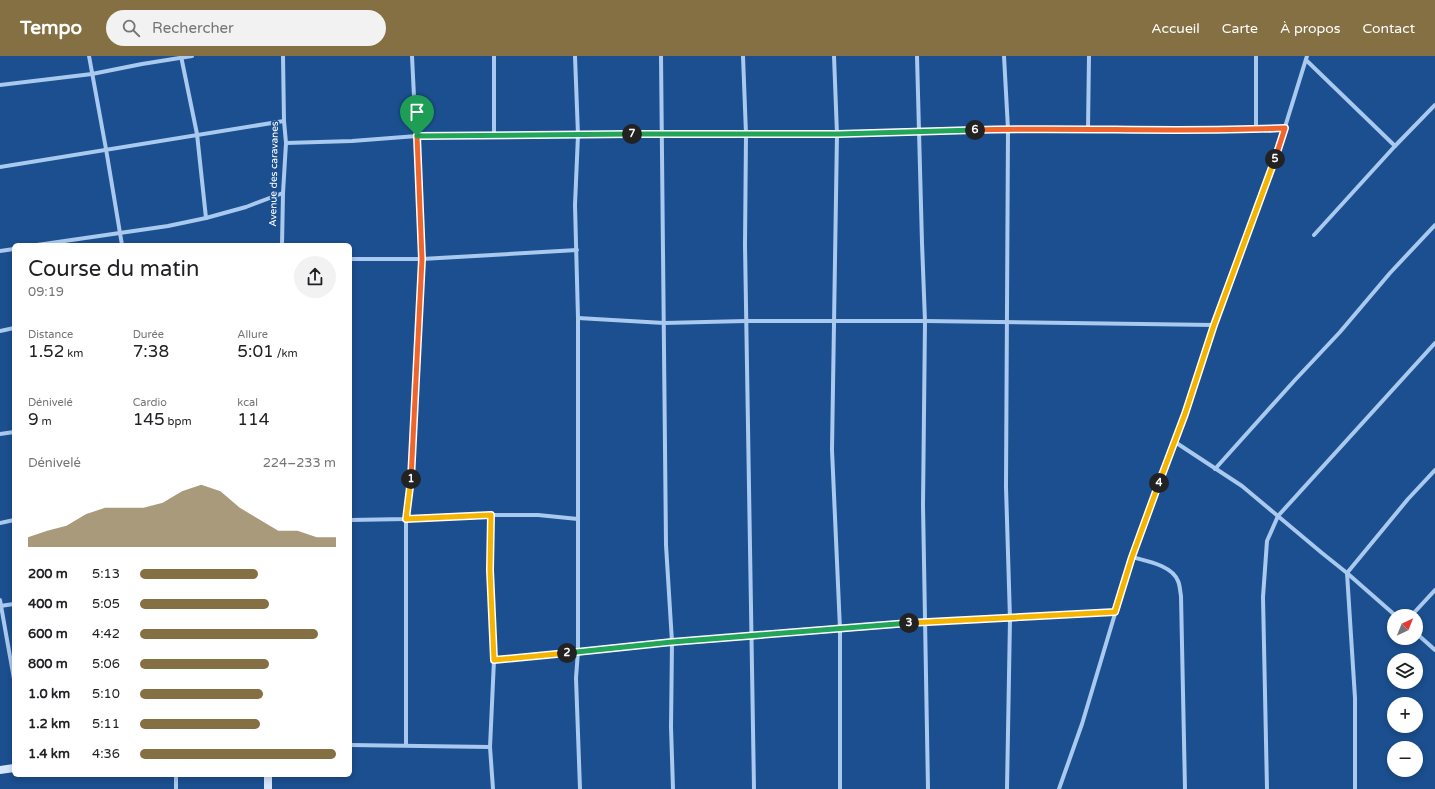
<!DOCTYPE html>
<html lang="fr">
<meta charset="utf-8">
<style>
body{margin:0;font-family:"Varela Round",sans-serif;background:#f2f2f2;color:#202124;height:100vh;display:flex;flex-direction:column;font-size:15px;white-space:nowrap}
*{box-sizing:border-box;margin:0}
p{font-size:13px;color:#757577}
.icon{flex:none;width:22px;height:22px;fill:none;stroke:currentColor;stroke-width:2;stroke-linecap:round;stroke-linejoin:round}
.map{position:relative;flex:1;overflow:hidden}
.drawer{position:absolute;left:12px;top:187px;width:340px;height:534px;display:flex;flex-direction:column;background:#fff;border-radius:6px;box-shadow:0 2px 6px #0003}
.drawer>*{flex:none}
.needle{width:26px;rotate:43deg}
.tools{position:absolute;left:1387px;top:553px;display:grid;gap:8px}
.tools a{display:grid;place-items:center;width:36px;height:36px;border-radius:50%;background:#fff;box-shadow:0 2px 6px #0003;font-size:20px}
.pin{position:absolute;display:grid;place-items:center;width:34px;height:34px;color:#fff;margin:-41px -17px;border-radius:50% 50% 50% 0;rotate:-45deg;box-shadow:0 0 4px #0007}
.pin .icon{rotate:45deg}
.km{position:absolute;width:20px;height:20px;margin:-10px;border-radius:50%;background:#222;color:#fff;font-size:11px;line-height:20px;text-align:center}
.round{display:grid;place-items:center;flex:none;width:42px;height:42px;border-radius:21px;background:#f2f2f2}
.summary{display:flex;align-items:center;justify-content:space-between;height:68px;padding:0 16px}
h1{font-size:22px;font-weight:600;line-height:30px}
.stats{display:grid;grid-template-columns:repeat(3,1fr);gap:6px;height:68px;padding:4px 16px}
.stats div{display:grid;align-content:center}
.stats b{font-size:17px;font-weight:600}
.stats small{font-size:11px;font-weight:400}
.stats p{font-size:11px}
.chart{height:112px;padding:8px 16px}
.chart p{display:flex;justify-content:space-between}
.chart svg{width:100%;height:72px;margin-top:4px;fill:#847042;opacity:.7}
ul{padding:0 16px;list-style:none;font-size:13px}
li{display:grid;grid-template-columns:64px 48px 1fr;align-items:center;height:30px}
li i{height:10px;border-radius:5px;background:#847042}
header{display:flex;align-items:center;gap:24px;box-sizing:border-box;height:56px;padding:0 20px;background:#847042;color:#fff}
header strong{font-size:19px}
nav{display:flex;gap:22px;margin-inline-start:auto;font-size:14px}
.search{width:280px;height:36px;background:#f2f2f2;display:flex;align-items:center;gap:10px;box-sizing:border-box;padding:0 14px;border-radius:22px;color:#757577;font-size:15px}
.map>svg:first-child{display:block}
</style>
<header>
<strong>Tempo</strong>
<div class="search"><svg class="icon" aria-label="search" viewBox="0 0 24 24"><circle cx="10" cy="10" r="6"/><path d="M15 15l6 6"/></svg>Rechercher</div>
<nav><a>Accueil</a><a>Carte</a><a>À propos</a><a>Contact</a></nav>
</header>
<div class="map">
<svg width="1435" height="733" viewBox="0 0 1435 733">
<rect width="100%" height="100%" fill="#1b4f8f"/>
<g fill="none" stroke-linecap="round" stroke-linejoin="round">
<!-- street -->
<g stroke="#a9c9ee" stroke-width="4">
<polyline points="89,0 106,93 122,189"/>
<polyline points="181,0 197,78 206,162"/>
<polyline points="494,0 494,80"/>
<polyline points="575,0 578,79 575,149 578,262 578,595 576,622 580,733"/>
<polyline points="661,0 666,489 672,586 671,671 673,733"/>
<polyline points="743,0 746,78 745,189 754,733"/>
<polyline points="834,0 837,78 832,394 840,573 840,733"/>
<polyline points="917,0 922,187 925,265 923,449 928,733"/>
<polyline points="1004,0 1008,73 1006,431 1010,563 1007,733"/>
<polyline points="1256,0 1256,73"/>
<polyline points="1306,4 1395,90"/>
<polyline points="0,29 92,18 142,8 192,0"/>
<polyline points="1088,73 1089,0"/>
<polyline points="286,87 352,85 417,80 662,77 837,78 1008,73 1194,74 1285,72"/>
<polyline points="0,111 284,65"/>
<polyline points="1314,179 1395,90 1435,49"/>
<polyline points="37,189 168,170 206,162 246,151 283,137"/>
<polyline points="282,189 283,137 286,87 284,65 283,0"/>
<polyline points="0,195 14,193"/>
<polyline points="350,203 422,203 577,194"/>
<polyline points="578,262 664,267 746,265 925,265 1214,269"/>
<polyline points="0,275 14,272"/>
<polyline points="0,378 14,376"/>
<polyline points="1175,386 1242,430 1322,497 1347,517 1396,560"/>
<polyline points="1215,413 1295,324 1340,276 1390,217 1435,169"/>
<polyline points="491,459 490,514 494,604 490,691 493,733"/>
<polyline points="350,464 406,463 491,459 538,459 578,463"/>
<polyline points="0,467 14,464"/>
<path d="M1132 501C1146 505 1172 509 1178 525 1180 529 1180 535 1181 540L1185 733"/>
<polyline points="0,544 14,623"/>
<polyline points="0,550 14,548"/>
<polyline points="1411,560 1435,534"/>
<polyline points="1416,577 1435,594"/>
<polyline points="494,604 672,586 925,566 1010,563 1115,556"/>
<polyline points="350,689 490,691"/>
<polyline points="406,689 406,463 413,407 422,203 412,0"/>
<polyline points="176,733 176,719"/>
<polyline points="1059,733 1082,668 1132,501 1175,386 1214,269 1276,100 1307,0"/>
<polyline points="1267,733 1263,541 1267,485 1278,460 1435,287"/>
<polyline points="1355,733 1355,642 1347,517 1408,443 1435,414"/>
</g>
<!-- secondary -->
<g stroke="#d6e6fa" stroke-width="8">
<polyline points="0,714 14,712"/>
<polyline points="268,733 268,719"/>
</g>
</g>
<g fill="none" stroke-linecap="round" stroke-linejoin="round">
<!-- split-1 casing -->
<g stroke="#fff" stroke-width="8">
<polyline id="split-1" points="411,423 422,203 417,80"/>
</g>
<!-- split-2 casing -->
<g stroke="#fff" stroke-width="8">
<polyline id="split-2" points="411,423 406,463 491,459 490,514 494,604 567,597"/>
</g>
<!-- split-3 casing -->
<g stroke="#fff" stroke-width="8">
<polyline id="split-3" points="567,597 672,586 909,567"/>
</g>
<!-- split-4 casing -->
<g stroke="#fff" stroke-width="8">
<polyline id="split-4" points="909,567 1115,556 1132,501 1159,427"/>
</g>
<!-- split-5 casing -->
<g stroke="#fff" stroke-width="8">
<polyline id="split-5" points="1159,427 1185,358 1214,269 1275,103"/>
</g>
<!-- split-6 casing -->
<g stroke="#fff" stroke-width="8">
<path id="split-6" d="M975 74C1079 71 1182 77 1285 72L1275 103"/>
</g>
<!-- split-7 casing -->
<g stroke="#fff" stroke-width="8">
<polyline id="split-7" points="632,78 838,78 975,74"/>
</g>
<!-- split-8 casing -->
<g stroke="#fff" stroke-width="8">
<polyline id="split-8" points="417,80 632,78"/>
</g>
<!-- split-1 -->
<use href="#split-1" stroke="#f0652b" stroke-width="5"/>
<!-- split-2 -->
<use href="#split-2" stroke="#f5b400" stroke-width="5"/>
<!-- split-3 -->
<use href="#split-3" stroke="#22a559" stroke-width="5"/>
<!-- split-4 -->
<use href="#split-4" stroke="#f5b400" stroke-width="5"/>
<!-- split-5 -->
<use href="#split-5" stroke="#f5b400" stroke-width="5"/>
<!-- split-6 -->
<use href="#split-6" stroke="#f0652b" stroke-width="5"/>
<!-- split-7 -->
<use href="#split-7" stroke="#22a559" stroke-width="5"/>
<!-- split-8 -->
<use href="#split-8" stroke="#22a559" stroke-width="5"/>
</g>
<g text-anchor="middle" stroke-width="3.5" stroke-linejoin="round" paint-order="stroke">
<!-- street labels -->
<g font-size="10" fill="#fff" stroke="#1b4f8f">
<text transform="translate(273 118) rotate(-89)" y="4">Avenue des caravanes</text>
</g>
</g>
</svg>
<div class="tools">
<a><svg class="needle" viewBox="-14 -14 28 28"><path d="M0-13l5 13h-10z" fill="#e53935"/><path d="M0 13l5-13h-10z" fill="#757577"/></svg></a>
<a><svg class="icon" aria-label="layers" viewBox="0 0 24 24"><path d="M12 4l9 5-9 5-9-5zM3 14l9 5 9-5"/></svg></a>
<a>+</a>
<a>−</a>
</div>
<div class="pin" style="left:417px;top:80px;background:#1e9e55"><svg class="icon" aria-label="arrive" viewBox="0 0 24 24"><path d="M6 21V4h12l-3 4 3 4H6"/></svg></div>
<b class="km" style="left:411px;top:423px">1</b>
<b class="km" style="left:567px;top:597px">2</b>
<b class="km" style="left:909px;top:567px">3</b>
<b class="km" style="left:1159px;top:427px">4</b>
<b class="km" style="left:1275px;top:103px">5</b>
<b class="km" style="left:975px;top:74px">6</b>
<b class="km" style="left:632px;top:78px">7</b>
<section class="drawer">
<div class="summary"><div><h1>Course du matin</h1><p>09:19</p></div><a class="round"><svg class="icon" aria-label="share" viewBox="0 0 24 24"><path d="M12 15V3M7 8l5-5 5 5M5 13v7h14v-7"/></svg></a></div>
<div class="stats">
<div><p>Distance</p><b>1.52<small> km</small></b></div>
<div><p>Durée</p><b>7:38</b></div>
<div><p>Allure</p><b>5:01<small> /km</small></b></div>
</div>
<div class="stats">
<div><p>Dénivelé</p><b>9<small> m</small></b></div>
<div><p>Cardio</p><b>145<small> bpm</small></b></div>
<div><p>kcal</p><b>114</b></div>
</div>
<div class="chart"><p><span>Dénivelé</span>224–233 m</p>
<svg viewBox="0 0 160 44" preserveAspectRatio="none"><path d="M0 44V38L10 34L20 31L30 24L40 20L50 20L60 20L70 17L80 10L90 6L100 10L110 20L120 27L130 34L140 34L150 38L160 38V44z"/></svg>
</div>
<ul>
<li><b>200 m</b>5:13<i style="width:60%"></i></li>
<li><b>400 m</b>5:05<i style="width:66%"></i></li>
<li><b>600 m</b>4:42<i style="width:91%"></i></li>
<li><b>800 m</b>5:06<i style="width:66%"></i></li>
<li><b>1.0 km</b>5:10<i style="width:63%"></i></li>
<li><b>1.2 km</b>5:11<i style="width:61%"></i></li>
<li><b>1.4 km</b>4:36<i style="width:100%"></i></li>
</ul>
</section>
</div>
